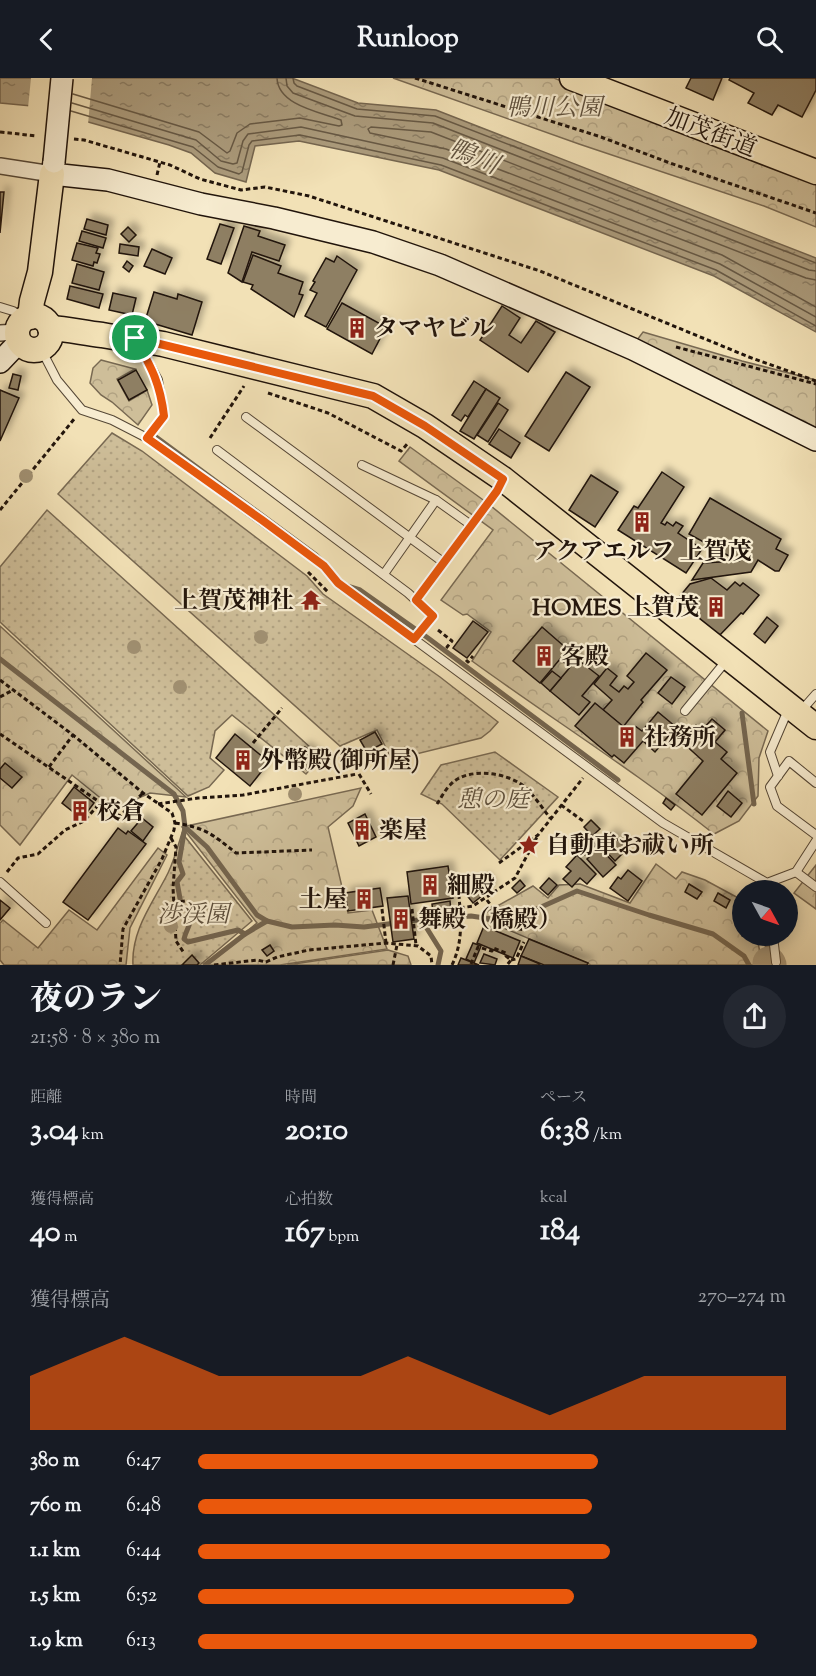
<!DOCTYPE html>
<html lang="ja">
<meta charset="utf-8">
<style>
body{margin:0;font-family:"Sorts Mill Goudy","Noto Serif JP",serif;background:#242831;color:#f1f3f6;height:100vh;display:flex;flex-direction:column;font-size:22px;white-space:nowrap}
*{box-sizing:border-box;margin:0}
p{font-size:20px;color:#9ea1a6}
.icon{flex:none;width:33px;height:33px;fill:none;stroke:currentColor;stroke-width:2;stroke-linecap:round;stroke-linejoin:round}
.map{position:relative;height:887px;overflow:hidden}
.sheet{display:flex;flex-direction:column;background:#171b24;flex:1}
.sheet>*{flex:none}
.needle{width:39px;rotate:130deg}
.fabs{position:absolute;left:732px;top:802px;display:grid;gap:12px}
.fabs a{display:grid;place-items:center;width:66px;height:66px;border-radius:50%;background:#171b24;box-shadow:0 3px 15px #0003;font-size:30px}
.pin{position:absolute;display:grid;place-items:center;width:51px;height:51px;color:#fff;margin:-26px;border:3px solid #fff;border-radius:50%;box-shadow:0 2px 6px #0007}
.round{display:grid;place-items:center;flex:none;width:63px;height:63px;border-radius:32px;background:#242831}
.summary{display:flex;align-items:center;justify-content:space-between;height:102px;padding:0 30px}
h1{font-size:33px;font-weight:800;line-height:45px}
.figures{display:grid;grid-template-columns:repeat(3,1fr);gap:9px;height:102px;padding:6px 30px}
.figures div{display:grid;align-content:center}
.figures b{font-size:30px;font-weight:800}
.figures small{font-size:16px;font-weight:400}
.figures p{font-size:16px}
.chart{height:168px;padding:12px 30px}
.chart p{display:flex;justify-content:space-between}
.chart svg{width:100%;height:108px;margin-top:6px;fill:#ea580c;opacity:.7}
ul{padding:0 30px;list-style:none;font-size:20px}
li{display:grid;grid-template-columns:96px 72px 1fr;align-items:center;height:45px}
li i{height:15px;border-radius:8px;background:#ea580c}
header{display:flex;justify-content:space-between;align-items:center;height:78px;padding:0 30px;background:#171b24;font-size:27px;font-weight:800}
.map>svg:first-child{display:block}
</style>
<header><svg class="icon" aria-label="back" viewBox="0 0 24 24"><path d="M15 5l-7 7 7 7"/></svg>Runloop<svg class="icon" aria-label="search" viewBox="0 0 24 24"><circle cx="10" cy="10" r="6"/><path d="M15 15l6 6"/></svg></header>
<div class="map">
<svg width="816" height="887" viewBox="0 0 816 887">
<defs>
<pattern id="forest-crowns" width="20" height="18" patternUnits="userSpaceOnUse" patternTransform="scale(1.5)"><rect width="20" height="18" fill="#cebe99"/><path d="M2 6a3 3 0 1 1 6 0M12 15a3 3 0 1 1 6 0" fill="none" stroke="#b1a282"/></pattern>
<pattern id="garden-dots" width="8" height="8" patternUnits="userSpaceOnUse" patternTransform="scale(1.5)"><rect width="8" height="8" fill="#cebe99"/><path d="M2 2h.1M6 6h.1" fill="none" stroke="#b1a282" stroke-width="1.8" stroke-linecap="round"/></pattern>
<pattern id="water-ripples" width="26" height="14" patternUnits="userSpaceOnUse" patternTransform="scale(1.5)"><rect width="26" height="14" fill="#ab9b7c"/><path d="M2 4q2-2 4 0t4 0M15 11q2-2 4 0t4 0" fill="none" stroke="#8b7d64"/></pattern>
<filter id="shadow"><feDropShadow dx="5.5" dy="-5.5" stdDeviation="3" flood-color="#0004"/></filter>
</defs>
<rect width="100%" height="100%" fill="#f2e1b6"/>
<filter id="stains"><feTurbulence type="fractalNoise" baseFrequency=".00333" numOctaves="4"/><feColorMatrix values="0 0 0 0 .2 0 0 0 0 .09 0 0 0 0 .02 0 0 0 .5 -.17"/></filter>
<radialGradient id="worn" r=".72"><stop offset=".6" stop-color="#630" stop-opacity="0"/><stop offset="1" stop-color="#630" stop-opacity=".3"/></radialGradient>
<!-- forest -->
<g fill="url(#forest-crowns)" stroke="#786952" stroke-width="1.5">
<polygon points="393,0 554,0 816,104 816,149 764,128 579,66"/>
<polygon points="643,254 742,283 816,302 816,351 637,262"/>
<polygon points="101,282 135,291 117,301 129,323 147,312 152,327 138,347 112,324 101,317 90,305 93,290"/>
<path d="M410 369 486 424 768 653 759 680 758 718 739 743 714 756C636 694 552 641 472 583L491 554 467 536 463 537 441 522 493 452 399 383Z"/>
<polygon points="0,548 186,719 150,715 114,731 72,697 20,767 0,747"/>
<polygon points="361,710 353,728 328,749 348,835 372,832 387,871 280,887 207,887 257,845 182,749"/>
<polygon points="158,770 167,777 130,850 126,887 4,887 0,882 0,845 3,842 38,870 69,832 97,852"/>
<polygon points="656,786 676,801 682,794 705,802 742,822 742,858 757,858 762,887 591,887 478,839 533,808 548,820 559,807 580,806 630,825"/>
<polygon points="816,787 816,831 794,815"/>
<polygon points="388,872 408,878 411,887 287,887"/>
</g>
<!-- garden -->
<g fill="url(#garden-dots)" stroke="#786952" stroke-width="1.5">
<polygon points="112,355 142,373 307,498 323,516 440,599 498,644 490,653 481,660 392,682 377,652 340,668 58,416"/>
<polygon points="47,432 321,679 306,696 232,637 215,653 210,680 224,692 209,709 188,718 0,544 0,489"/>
<polygon points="495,674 558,719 500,782 442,726 421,716 441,687"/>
<path d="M182 755 252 843 200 887H133C131 852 153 825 168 795 174 783 178 768 182 755Z"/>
</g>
<!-- water -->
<polygon fill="url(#water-ripples)" stroke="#74654f" stroke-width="1.5" points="0,0 292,0 358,25 436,32 816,180 816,254 714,198 439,92 299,63 255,68 246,104 215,95 191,75 169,67 32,28 0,25"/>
<!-- pier -->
<polygon fill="#f2e1b6" points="31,0 92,0 88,47 28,30"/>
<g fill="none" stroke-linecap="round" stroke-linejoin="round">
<!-- shore -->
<g stroke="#665844" stroke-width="1.5">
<polyline points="286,0 287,8 293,15 355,38 433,45 809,192 816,193"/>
<polyline points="293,0 294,5 297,8 357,31 435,38 816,185"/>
<path d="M73 16 199 54 227 75 230 73 237 55 250 46 300 40 339 48 342 47 341 42C319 34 278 27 277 0"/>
<polyline points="72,25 196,62 221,83 233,86 237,85 243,63 248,56 301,49 443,80 720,186 816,239"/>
<polyline points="71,33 193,69 218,89 239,96 242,94 249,67 252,63 300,57 441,87 716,192 816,248"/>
<polyline points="816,202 806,200 431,54 371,49 368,51 370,55 446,71 722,177 816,229"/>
</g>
<!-- stream -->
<g stroke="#74654f" stroke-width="5">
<polyline points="156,359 316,477 324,485"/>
<polyline points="344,507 360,512 428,560 618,702"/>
<polyline points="0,581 174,716 183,733 185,749 207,769 257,837 267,843 292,849 335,847 364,849 396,845"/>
<polyline points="742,635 754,726"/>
<path d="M185 749 179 784 183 796 177 804 181 826 191 838C191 847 186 852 184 861L188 864 238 852 245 856 267 843"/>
<polyline points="421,841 441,873 438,887"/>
<polyline points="406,843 471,838 505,843 512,842 577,813 649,837 713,856 744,878 749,887"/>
<polyline points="766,858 769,885"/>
<polyline points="205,887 245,856"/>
</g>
<!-- river -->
<polyline stroke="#ab9b7c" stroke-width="33" points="769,885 770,887"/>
</g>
<!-- building -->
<g fill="#8e7f64" stroke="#21140b" stroke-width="1.5" filter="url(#shadow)">
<polygon points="691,0 722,0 713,22 686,10"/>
<polygon points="730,0 816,0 816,12 802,39 778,27 772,37 748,25 754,15 729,2"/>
<polygon points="0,114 4,114 0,155"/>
<polygon points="87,141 108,147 106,157 84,151"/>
<polygon points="220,146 234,150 221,186 207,181"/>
<polygon points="244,148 260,153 258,158 285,167 279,183 252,174 242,204 228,195"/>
<polygon points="128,149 136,157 129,164 121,156"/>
<polygon points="82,153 106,160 103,170 79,163"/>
<polygon points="77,165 98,170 96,175 100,176 97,185 94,184 93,188 72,182"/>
<polygon points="120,166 139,169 138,178 119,175"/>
<polygon points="152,171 172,180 165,196 144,188"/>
<polygon points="253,177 281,188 278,195 303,204 299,216 303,217 294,239 251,211 253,207 243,204"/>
<polygon points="337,178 357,192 326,249 305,238 317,215 310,212 315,204 313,203 326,180 334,184"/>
<polygon points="127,183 133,188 129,194 123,189"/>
<polygon points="77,186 104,194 99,212 72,205"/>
<polygon points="70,208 103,216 99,230 67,221"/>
<polygon points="154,214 177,221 178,216 202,224 192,257 145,243"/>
<polygon points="113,215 136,220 132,237 109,232"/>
<polygon points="342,225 386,249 372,276 327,251"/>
<polygon points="502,228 520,240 509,257 521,265 536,243 555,254 528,294 480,262"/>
<polygon points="136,292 147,312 129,322 118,302"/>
<polygon points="566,294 590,309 549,373 525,358"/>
<polygon points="13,296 21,298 18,312 9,310"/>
<polygon points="474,303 486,311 468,339 465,337 461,343 452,337"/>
<polygon points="486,311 500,320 474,361 460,353"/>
<polygon points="0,312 19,320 0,363"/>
<polygon points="498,325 508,332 488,364 477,357"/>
<polygon points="499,351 520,365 511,380 489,366"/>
<polygon points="662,394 684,409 661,445 665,447 667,444 673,448 676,444 683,448 678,455 702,471 686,495 618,452 634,428 638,430"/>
<polygon points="591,397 618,414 595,449 569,432"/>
<polygon points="710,420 781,461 776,471 788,477 779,493 775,493 758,482 751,494 692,502 703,485 738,483 689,456"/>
<polygon points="711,500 727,512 735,504 740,508 743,505 759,517 743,536 741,535 719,558 676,523 690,506"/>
<polygon points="767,539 778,548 765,565 754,556"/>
<polygon points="473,543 488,554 467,580 453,570"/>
<polygon points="542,549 573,576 565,585 560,581 540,605 513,583"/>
<polygon points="646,575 667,592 641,622 643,624 623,649 603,632 612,622 594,606 607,590 617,598 610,607 619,614 624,608 628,611 634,604 627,598"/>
<polygon points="577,581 599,598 582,618 590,624 579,637 550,613"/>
<polygon points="552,593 561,600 550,613 541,605"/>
<polygon points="671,599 685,609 672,626 658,615"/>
<polygon points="595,625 630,654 635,648 642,653 658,634 676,649 655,674 643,663 624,685 614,677 612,679 575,648"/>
<polygon points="712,641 725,652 715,664 727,674 721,681 737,695 702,737 676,716 703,683 682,664 696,647 702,652"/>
<polygon points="375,654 382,666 367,674 360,662"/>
<polygon points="235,656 269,684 250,708 216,680"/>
<polygon points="305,669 318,680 307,692 294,680"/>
<polygon points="5,685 22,699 12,710 0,700 0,691"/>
<polygon points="74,709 94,725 82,741 62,725"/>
<polygon points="728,713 742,725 731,739 717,728"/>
<polygon points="666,720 675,727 671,732 663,725"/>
<polygon points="365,736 376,759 359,768 348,745"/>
<polygon points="142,740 153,749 143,763 131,753"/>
<polygon points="591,742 600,751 592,758 584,749"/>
<polygon points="118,750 126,756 128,753 146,766 88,842 63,824"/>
<polygon points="611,755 627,771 615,783 600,767"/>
<polygon points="586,756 596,767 585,777 575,766"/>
<polygon points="599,769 616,787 603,799 587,781"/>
<polygon points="577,777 596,796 587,806 580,800 572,809 563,801 571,793 566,789"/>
<polygon points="448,788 453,820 411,826 407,794"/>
<polygon points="628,792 642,803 628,823 610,810 618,799 621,801"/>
<polygon points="484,800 492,810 473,825 465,815"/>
<polygon points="549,800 557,807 548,817 540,810"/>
<polygon points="520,802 525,808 517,815 512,810"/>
<polygon points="689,806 702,814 697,821 685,814"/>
<polygon points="380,810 383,828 348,833 345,815"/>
<polygon points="718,815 730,822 726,830 714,823"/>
<polygon points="408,818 414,861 393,864 387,820"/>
<polygon points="0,822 10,830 0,842"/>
<polygon points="450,823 451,833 433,835 432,826"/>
<polygon points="484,848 520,863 513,880 477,865"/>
<polygon points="529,861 588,885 587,887 544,887 521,878"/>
<polygon points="473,865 481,868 474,885 466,881"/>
<polygon points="270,867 274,873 267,878 262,872"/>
<polygon points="484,876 497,881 495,887 480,885"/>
<polygon points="192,877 199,885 197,887 182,887"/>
<polygon points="521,878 540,886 540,887 518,887"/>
<polygon points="461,880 479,887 458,887"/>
</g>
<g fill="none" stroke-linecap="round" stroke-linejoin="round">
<!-- lane casing -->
<g stroke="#554736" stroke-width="10">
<g id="lane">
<polyline points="0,229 13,233 25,241"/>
<polyline points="139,267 158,302 164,338 147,360"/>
<polyline points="41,271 57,302 82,332 112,342 147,360 324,488 338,505 663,745 767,805 796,794 816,763"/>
<polyline points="246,339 443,484"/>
<polyline points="217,372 408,515 433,538 414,561"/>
<polyline points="362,387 436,422 471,447 416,522"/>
<polyline points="384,496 436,422"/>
<polyline points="685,633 726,583"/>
<polyline points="801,633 816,616"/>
<polyline points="778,698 770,674 788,632"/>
<polyline points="816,705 789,683 770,709 777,728 816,757"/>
<polyline points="796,794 816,809"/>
<polyline points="0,804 46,845"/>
<polyline points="773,858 776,884"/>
</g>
</g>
<!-- street casing -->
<g stroke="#554736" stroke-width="18">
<g id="street">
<polyline points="0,88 52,96"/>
<polyline points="0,255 17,254"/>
</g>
</g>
<!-- secondary casing -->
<g stroke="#21140b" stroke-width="24">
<g id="secondary">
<polyline points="54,84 52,96 108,102 201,126 274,140 373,164 440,187 633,271 816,362"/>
<polyline points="0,284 19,264"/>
</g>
</g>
<!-- primary casing -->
<g stroke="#21140b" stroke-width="27">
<g id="primary">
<polyline points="572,0 816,94"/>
<circle cx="34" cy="255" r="17"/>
<polyline points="30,239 32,223 40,194 52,96"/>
<path d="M50 250C68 251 84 255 102 257 122 261 142 262 163 266L373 318 425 348 503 401 816 649"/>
</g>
</g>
<!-- path -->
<g stroke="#21140b" stroke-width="3" stroke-dasharray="4.5 3" stroke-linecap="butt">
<polyline points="415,0 601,59 670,85 816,135"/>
<polyline points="0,54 37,58"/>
<polyline points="74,61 84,62 170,87 200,101 241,112 265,109 309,118 540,193 749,279 816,303"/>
<polyline points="157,97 160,84"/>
<polyline points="676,269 816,306"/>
<polyline points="268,315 328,335 401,373 409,364"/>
<polyline points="210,360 244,308"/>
<polyline points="0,432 75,340"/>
<polyline points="478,438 492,420"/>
<polyline points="308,494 329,515"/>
<polyline points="438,552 452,563 447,569 449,570"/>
<polyline points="466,582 468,584 473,578"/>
<polyline points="0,602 73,657 143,715 172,735 175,745 174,752 162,781 123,851 120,887"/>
<polyline points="0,619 13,612"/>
<polyline points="0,656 120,738 143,715"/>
<polyline points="253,665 282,630"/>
<polyline points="49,689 73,657"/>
<polyline points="359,696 371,716"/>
<polyline points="158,726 198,720 243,717 357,696"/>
<path d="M437 726C441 720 445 712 450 707 467 688 510 694 527 711 536 720 543 731 550 740"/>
<polyline points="561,727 583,743"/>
<path d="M175 745C206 750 212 756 236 775L312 772"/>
<polyline points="171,760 176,769 173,810 176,863 184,875"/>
<polyline points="499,785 538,757 583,700"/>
<polyline points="7,794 18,780 38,776 65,752 84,743 101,724"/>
<polyline points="487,822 506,849 525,852"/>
<polyline points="173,825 185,823"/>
<polyline points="460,830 473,828 515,800 537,759"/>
<polyline points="382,831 386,865"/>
<polyline points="412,831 416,867"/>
<polyline points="511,882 516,881 524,864"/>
<polyline points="471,886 478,869 492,873 493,870 506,875 506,878 511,882 507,887"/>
<polyline points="214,887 257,882 266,884 277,879 309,872 386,865 418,868 431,878 432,887"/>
<polyline points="393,887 397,867"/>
<path d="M452 887C463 864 461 843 459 818"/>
</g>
<!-- lane -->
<use href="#lane" stroke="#f7ecd0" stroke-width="8"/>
<!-- street -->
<use href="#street" stroke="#f7ecd0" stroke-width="15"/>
<!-- secondary -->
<use href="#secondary" stroke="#f7ecd0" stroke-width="21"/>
<!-- primary -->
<use href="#primary" stroke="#f2e1b6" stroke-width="24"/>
<!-- secondary-bridge casing -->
<g stroke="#21140b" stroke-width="24" stroke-linecap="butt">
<polyline id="secondary-bridge" points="54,84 62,0"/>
</g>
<!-- secondary-bridge -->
<use href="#secondary-bridge" stroke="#f7ecd0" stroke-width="21"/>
</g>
<!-- trees -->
<g fill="#a19173">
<circle cx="26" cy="398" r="7"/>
<circle cx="261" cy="559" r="7"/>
<circle cx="134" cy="569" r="7"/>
<circle cx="180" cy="609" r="7"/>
<circle cx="295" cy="716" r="7"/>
<circle cx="171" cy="848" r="7"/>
</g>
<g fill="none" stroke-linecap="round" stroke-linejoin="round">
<!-- route casing -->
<g stroke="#fff" stroke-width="12">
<path id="route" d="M135 260 373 318 425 348 503 401 497 413 416 522 433 538 414 561 338 505 324 488 262 442 147 360 164 338C160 304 151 289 135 260Z"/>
</g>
<!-- route -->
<use href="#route" stroke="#ea580c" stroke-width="8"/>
</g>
<!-- icons -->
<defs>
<g id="building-bare" transform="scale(1.62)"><path d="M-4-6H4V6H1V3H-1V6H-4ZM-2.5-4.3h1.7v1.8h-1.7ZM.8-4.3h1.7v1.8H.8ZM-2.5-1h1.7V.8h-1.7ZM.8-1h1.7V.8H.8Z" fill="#8f2418" stroke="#f7ecd0" stroke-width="2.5" paint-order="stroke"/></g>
<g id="temple-bare" transform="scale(1.62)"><path d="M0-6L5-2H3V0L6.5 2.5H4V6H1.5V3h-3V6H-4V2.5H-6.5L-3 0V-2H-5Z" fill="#8f2418" stroke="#f7ecd0" stroke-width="2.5" paint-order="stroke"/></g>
<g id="sight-bare" transform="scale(1.62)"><path d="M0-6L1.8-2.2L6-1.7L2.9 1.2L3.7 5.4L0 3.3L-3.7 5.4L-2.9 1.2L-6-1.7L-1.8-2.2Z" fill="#8f2418" stroke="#f7ecd0" stroke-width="2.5" paint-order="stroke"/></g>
</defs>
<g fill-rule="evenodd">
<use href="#building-bare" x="357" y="250"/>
<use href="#building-bare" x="642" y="444"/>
<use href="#temple-bare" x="311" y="522"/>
<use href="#building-bare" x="716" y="529"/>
<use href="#building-bare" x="544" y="578"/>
<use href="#building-bare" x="627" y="659"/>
<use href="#building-bare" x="243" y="682"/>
<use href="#building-bare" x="80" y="733"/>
<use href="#building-bare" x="362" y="752"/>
<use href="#sight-bare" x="529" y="767"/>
<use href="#building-bare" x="430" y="807"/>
<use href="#building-bare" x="364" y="821"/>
<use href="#building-bare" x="401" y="841"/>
</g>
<g text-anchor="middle" stroke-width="4.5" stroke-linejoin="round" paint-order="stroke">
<!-- park labels -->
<g font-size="24" font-style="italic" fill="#5e503d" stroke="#f7ecd0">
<text x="554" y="37">鴨川公園</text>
<text x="493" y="729">憩の庭</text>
<text x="193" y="844">渉渓園</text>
</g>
<!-- street labels -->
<g font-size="24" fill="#21140b" stroke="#f7ecd0">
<text transform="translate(711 54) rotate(21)" y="8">加茂街道</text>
</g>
<!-- poi labels -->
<g font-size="24" font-weight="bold" fill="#21140b" stroke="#f7ecd0" text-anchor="start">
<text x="374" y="258">タマヤビル</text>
<text x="642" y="481" text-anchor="middle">アクアエルフ 上賀茂</text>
<text x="294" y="530" text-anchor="end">上賀茂神社</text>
<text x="699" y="537" text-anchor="end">HOMES 上賀茂</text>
<text x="561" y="586">客殿</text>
<text x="644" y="667">社務所</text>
<text x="260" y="690">外幣殿(御所屋)</text>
<text x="97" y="741">校倉</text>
<text x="379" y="760">楽屋</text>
<text x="546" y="775">自動車お祓い所</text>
<text x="447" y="815">細殿</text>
<text x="347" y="829" text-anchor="end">土屋</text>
<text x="418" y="849">舞殿（橋殿）</text>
</g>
<!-- water labels -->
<g font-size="26" font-style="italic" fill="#5f513e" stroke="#f7ecd0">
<text transform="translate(474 78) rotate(22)" y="9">鴨川</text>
</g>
</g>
<rect width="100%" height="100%" filter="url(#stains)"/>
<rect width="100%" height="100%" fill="url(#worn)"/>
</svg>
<div class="fabs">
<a><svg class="needle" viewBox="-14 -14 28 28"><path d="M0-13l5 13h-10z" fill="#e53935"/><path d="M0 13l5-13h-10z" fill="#9ea1a6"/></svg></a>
</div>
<div class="pin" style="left:135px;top:260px;background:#1e9e55"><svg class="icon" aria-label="arrive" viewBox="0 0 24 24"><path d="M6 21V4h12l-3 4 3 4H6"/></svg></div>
</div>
<section class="sheet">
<div class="summary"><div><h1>夜のラン</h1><p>21:58 · 8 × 380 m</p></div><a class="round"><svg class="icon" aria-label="share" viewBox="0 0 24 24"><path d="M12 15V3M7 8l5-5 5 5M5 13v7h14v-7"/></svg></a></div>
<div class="figures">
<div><p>距離</p><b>3.04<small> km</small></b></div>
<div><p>時間</p><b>20:10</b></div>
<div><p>ペース</p><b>6:38<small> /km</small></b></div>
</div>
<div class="figures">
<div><p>獲得標高</p><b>40<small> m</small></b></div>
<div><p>心拍数</p><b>167<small> bpm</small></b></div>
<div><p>kcal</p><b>184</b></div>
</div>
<div class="chart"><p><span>獲得標高</span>270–274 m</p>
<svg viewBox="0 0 160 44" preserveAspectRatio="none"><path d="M0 44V22L10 14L20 6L30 14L40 22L50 22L60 22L70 22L80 14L90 22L100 30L110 38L120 30L130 22L140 22L150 22L160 22V44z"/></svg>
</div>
<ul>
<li><b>380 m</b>6:47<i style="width:68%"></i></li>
<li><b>760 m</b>6:48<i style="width:67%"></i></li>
<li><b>1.1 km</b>6:44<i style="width:70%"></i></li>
<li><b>1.5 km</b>6:52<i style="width:64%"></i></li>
<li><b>1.9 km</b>6:13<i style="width:95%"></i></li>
</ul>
</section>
